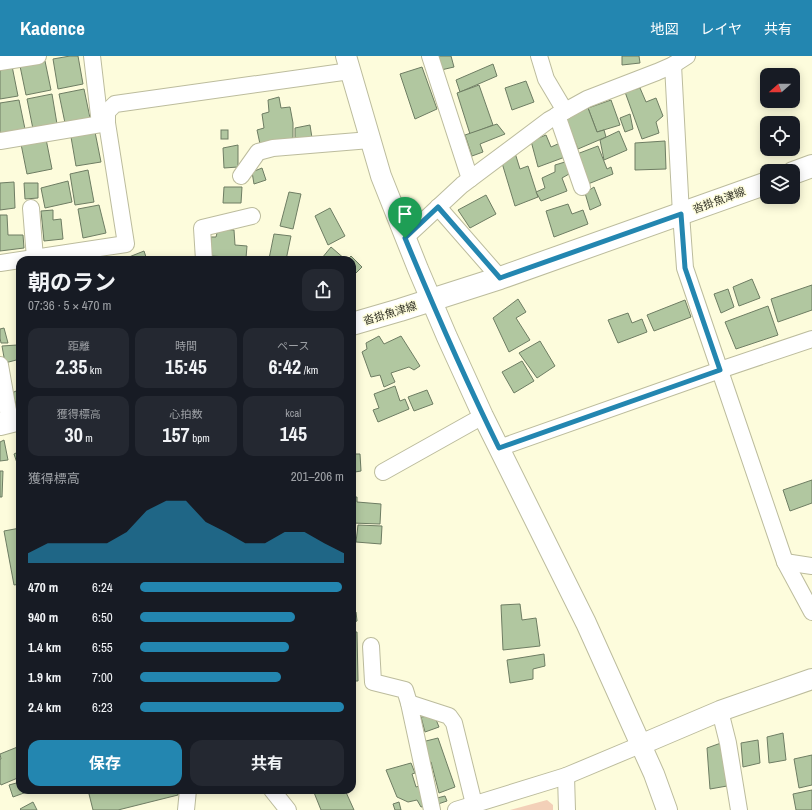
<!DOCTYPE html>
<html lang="ja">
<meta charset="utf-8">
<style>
body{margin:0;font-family:"Archivo Narrow","Noto Sans JP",sans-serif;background:#242831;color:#f1f3f6;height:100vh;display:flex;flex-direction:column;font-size:15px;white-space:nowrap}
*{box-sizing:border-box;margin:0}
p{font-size:13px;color:#9ea1a6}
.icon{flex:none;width:22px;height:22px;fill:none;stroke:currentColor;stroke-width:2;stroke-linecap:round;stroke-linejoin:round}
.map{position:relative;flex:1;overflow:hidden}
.details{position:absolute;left:16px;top:200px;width:340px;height:538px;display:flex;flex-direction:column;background:#171b24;border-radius:12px;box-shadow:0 2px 10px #0003}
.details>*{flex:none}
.needle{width:26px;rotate:249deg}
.fabs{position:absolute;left:760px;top:12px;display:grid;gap:8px}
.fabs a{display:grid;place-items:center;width:40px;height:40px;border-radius:8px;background:#171b24;box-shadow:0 2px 10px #0003;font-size:20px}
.pin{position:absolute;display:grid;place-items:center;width:34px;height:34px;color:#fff;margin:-41px -17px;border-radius:50% 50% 50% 0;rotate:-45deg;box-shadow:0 0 4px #0007}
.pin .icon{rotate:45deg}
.round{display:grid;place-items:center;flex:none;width:42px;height:42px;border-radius:12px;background:#242831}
.headline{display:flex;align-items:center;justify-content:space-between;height:68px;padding:0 12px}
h1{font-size:22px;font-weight:700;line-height:30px}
.stats{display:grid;grid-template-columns:repeat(3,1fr);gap:6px;height:68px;padding:4px 12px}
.stats div{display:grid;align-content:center;border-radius:10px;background:#242831;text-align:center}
.stats b{font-size:20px;font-weight:700}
.stats small{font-size:11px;font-weight:400}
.stats p{font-size:11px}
.chart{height:112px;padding:8px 12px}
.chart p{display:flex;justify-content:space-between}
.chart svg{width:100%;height:72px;margin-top:4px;fill:#2386b0;opacity:.7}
.cta{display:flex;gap:8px;margin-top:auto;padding:8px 12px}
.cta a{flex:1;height:46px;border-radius:12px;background:#2386b0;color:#fff;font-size:16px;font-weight:700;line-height:46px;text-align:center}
.cta a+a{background:#242831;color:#f1f3f6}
ul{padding:0 12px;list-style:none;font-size:13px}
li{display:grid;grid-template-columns:64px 48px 1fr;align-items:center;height:30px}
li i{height:10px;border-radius:5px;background:#2386b0}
header{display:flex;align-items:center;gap:24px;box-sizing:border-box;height:56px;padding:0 20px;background:#2386b0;color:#fff}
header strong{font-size:19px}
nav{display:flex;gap:22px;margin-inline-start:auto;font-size:14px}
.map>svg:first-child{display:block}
</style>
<header>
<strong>Kadence</strong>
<nav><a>地図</a><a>レイヤ</a><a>共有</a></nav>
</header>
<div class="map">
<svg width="812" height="754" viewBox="0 0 812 754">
<rect width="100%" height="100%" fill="#fdfcdc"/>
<!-- green -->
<polygon fill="#f3d0b8" points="547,744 553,749 553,754 510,754"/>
<!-- building -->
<g fill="#b1c7a0" stroke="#6e7d63">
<polygon points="70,0 78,0 83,28 58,33 53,3"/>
<polygon points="437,0 451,0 454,11 441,14"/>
<polygon points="622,0 639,0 640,7 622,9"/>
<polygon points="45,5 51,34 26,39 20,10"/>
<polygon points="493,8 497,20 460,36 456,24"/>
<polygon points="12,10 18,40 0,43 0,12"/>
<polygon points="422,11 437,53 415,63 400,18"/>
<polygon points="526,25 534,46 512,54 505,32"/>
<polygon points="479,29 493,69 470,78 457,37"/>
<polygon points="640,32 646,46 656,42 663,60 656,66 659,77 642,83 625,36"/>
<polygon points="84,33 90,62 65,67 59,38"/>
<polygon points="52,38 57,68 33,73 27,43"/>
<polygon points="279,41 281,52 290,51 293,67 293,82 260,88 257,74 264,72 262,58 269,56 268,44"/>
<polygon points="19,44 25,73 0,78 0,47"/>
<polygon points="611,44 620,69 597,76 588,52"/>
<polygon points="588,52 597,76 604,74 606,81 578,93 566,63"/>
<polygon points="630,58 633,73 625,76 620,62"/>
<polygon points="497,68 505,78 480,88 483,96 472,100 465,79"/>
<polygon points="310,69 312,82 295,84 295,72"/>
<rect x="221" y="74" width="7" height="9"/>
<polygon points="619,75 627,94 604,104 600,84"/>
<polygon points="95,76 101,106 76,110 71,81"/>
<polygon points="546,79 551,91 560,87 565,101 538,111 531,85"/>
<polygon points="46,83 52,113 27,118 21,88"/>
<polygon points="665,85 666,113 635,114 635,87"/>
<polygon points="238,89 238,111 224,112 223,92"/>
<polygon points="598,90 607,113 611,111 613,118 588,128 577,98"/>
<polygon points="515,97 520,113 528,110 538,141 515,150 502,107"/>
<polygon points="565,106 569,118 562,122 567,135 541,145 536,136 545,132 542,122 555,116 555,109"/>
<polygon points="262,112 266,124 254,128 252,116"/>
<polygon points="88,114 94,146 75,149 70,118"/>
<polygon points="68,125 72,146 45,152 41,132"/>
<polygon points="14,126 15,152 0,154 0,127"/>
<polygon points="24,127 38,127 38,142 25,143"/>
<polygon points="224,131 242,131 241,147 223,147"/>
<polygon points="594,131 601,149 590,154 585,137"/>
<polygon points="289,136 301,138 293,173 280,170"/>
<polygon points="486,139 496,158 470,172 458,154"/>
<polygon points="568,148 572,158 583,154 588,168 554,181 546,155"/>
<polygon points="99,149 106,177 83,182 78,153"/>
<polygon points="330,152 345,180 328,189 315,160"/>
<polygon points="53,154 53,164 61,163 63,183 44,185 41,155"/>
<polygon points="0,159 7,159 8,179 23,179 24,192 0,195"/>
<polygon points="218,173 234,174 235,189 247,190 246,202 210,200 211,181 216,181"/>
<polygon points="274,178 291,180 286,204 269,203"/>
<polygon points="331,191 346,204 324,204 322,202"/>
<polygon points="144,195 147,204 124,204 124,203"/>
<polygon points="351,200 362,211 352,221 352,204 347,204"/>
<polygon points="752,223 760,242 739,250 733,231"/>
<polygon points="812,229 812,254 778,266 771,243"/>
<polygon points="728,233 734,251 721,257 714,238"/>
<polygon points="518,243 526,256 516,262 530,284 509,296 493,262"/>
<polygon points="685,244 691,261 654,275 647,259"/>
<polygon points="768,250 778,279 736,293 725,266"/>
<polygon points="628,257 632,267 642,263 647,276 618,287 608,264"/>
<polygon points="4,272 8,287 1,287 0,282 0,273"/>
<polygon points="379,280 384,288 401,280 420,310 414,314 409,311 391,317 395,326 384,331 380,319 371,321 362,296 367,293 366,287"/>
<polygon points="540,285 555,310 537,322 519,297"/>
<polygon points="17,289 20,303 5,307 2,290"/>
<polygon points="522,305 534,325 514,337 502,316"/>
<polygon points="395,330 400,345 405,343 409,353 378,366 373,354 379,352 374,338"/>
<polygon points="20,333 20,353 18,354 12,337"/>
<polygon points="427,334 433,348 414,355 408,341"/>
<polygon points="4,384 8,404 0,405 0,386"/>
<polygon points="20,395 20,409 18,410 14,398"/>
<polygon points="352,398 360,398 361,415 355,416 354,435 352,435"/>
<polygon points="0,415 3,415 2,441 0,441"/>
<polygon points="812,424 812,447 790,455 783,434"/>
<polygon points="352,441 357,441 357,446 381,448 380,468 352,467"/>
<polygon points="358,469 382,470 381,488 356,486"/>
<polygon points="20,472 20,528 14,529 4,475"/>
<polygon points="520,548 522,564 536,562 540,590 503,594 501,549"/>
<polygon points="352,555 356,556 357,565 352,567"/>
<polygon points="352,576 357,576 358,625 352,625"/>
<polygon points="544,598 545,610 533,613 533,623 510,627 507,604"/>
<polygon points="429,660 435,661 439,671 425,676 421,661"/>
<polygon points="783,677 786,704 769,707 767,681"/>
<polygon points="438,682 455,731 439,737 431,706 428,706 422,686"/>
<polygon points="758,684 760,707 743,711 741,687"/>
<polygon points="721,687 727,730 710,733 707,692"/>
<polygon points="20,690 20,711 17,712 20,721 1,729 0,727 0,703 1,703 0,698"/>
<polygon points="812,699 812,729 799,732 794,703"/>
<polygon points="411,707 415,717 412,718 416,731 422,729 426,750 421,751 417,744 408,746 397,741 386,714"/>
<polygon points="20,726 20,734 32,734 13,741 9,729"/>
<polygon points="88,734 178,734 178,739 118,754 93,754"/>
<polygon points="313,734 345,734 354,754 321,754"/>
<polygon points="812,734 812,754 796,754 793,738"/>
<polygon points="445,740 447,745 438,748 437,742"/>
<polygon points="33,746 37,754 21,754 20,753"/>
<polygon points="399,746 401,754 395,754 393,748"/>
</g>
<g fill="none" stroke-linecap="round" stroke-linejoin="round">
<!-- minor casing -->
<g stroke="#bcbc9d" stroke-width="18">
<g id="minor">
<polyline points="92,0 100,68"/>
<polyline points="430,0 470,123"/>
<polyline points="539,0 546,23 565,55"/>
<polyline points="0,6 38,0"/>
<polyline points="673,9 681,158 685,212 785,506 812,556"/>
<polyline points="557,59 582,131"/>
<polyline points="0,85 107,67"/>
<polyline points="241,120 258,96 273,92 370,84"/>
<polyline points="438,151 500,222"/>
<polyline points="31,152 35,202"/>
<polyline points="405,182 462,129 549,64 587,43 657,16 673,9 687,0"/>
<polyline points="204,204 202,172 252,160"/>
<polyline points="0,207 126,188 107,67 107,56 115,48 350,15"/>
<polyline points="0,309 10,366"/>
<polyline points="499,392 720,314 812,283"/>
<polyline points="383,416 483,360"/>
<polyline points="785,506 812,510"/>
<polyline points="371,590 373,626 405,634 409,647"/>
<polyline points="720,655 728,687 739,754"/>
<polyline points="566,720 567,754"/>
<polyline points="272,734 288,754"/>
<polyline points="186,754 188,734"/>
<polyline points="432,754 409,647 449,660 454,667 474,748"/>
<polyline points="456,754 566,720 640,689"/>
</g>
</g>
<!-- tertiary casing -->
<g stroke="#bcbc9d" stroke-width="22">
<g id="tertiary">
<polyline points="346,0 381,120 418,213 447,281 483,360 586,567 654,718 667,754"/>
<polyline points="640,689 720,655 812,623"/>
</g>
</g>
<!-- secondary casing -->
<g stroke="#bcbc9d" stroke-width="24">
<g id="secondary">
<polyline points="793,117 812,110"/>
<polyline points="352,268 400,254 500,222 767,127"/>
<polyline points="0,368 20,363"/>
</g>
</g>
<!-- minor -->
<use href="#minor" stroke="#fff" stroke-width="16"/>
<!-- tertiary -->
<use href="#tertiary" stroke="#fff" stroke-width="20"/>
<!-- secondary -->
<use href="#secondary" stroke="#fff" stroke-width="22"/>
</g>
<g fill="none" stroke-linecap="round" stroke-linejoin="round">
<!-- route casing -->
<g stroke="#fff" stroke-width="8">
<path id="route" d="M438 151 500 222 681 158 685 212 720 314 499 392C465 323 434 252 405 182Z"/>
</g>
<!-- route -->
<use href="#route" stroke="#2386b0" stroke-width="5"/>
</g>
<g text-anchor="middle" stroke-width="3" stroke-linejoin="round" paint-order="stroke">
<!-- street labels -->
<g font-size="11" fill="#333327" stroke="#fdfcdc">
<text transform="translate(719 144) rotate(-20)" y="4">沓掛魚津線</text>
<text transform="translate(390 257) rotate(-17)" y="4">沓掛魚津線</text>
</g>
</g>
</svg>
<div class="fabs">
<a><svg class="needle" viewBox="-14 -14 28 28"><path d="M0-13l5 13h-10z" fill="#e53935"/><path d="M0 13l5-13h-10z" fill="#9ea1a6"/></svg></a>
<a><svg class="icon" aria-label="locate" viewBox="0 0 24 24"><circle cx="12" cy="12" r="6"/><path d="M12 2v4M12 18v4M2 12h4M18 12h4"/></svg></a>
<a><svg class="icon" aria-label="layers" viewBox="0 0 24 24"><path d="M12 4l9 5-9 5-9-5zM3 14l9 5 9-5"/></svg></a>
</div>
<div class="pin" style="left:405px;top:182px;background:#1e9e55"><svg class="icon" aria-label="arrive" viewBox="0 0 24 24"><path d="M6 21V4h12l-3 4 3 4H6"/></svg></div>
<section class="details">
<div class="headline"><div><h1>朝のラン</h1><p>07:36 · 5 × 470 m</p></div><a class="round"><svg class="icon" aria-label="share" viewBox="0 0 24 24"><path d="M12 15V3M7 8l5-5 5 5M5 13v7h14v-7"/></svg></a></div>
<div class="stats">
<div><p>距離</p><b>2.35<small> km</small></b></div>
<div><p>時間</p><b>15:45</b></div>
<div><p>ペース</p><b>6:42<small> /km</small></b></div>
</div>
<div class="stats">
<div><p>獲得標高</p><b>30<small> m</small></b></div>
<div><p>心拍数</p><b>157<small> bpm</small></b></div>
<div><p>kcal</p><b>145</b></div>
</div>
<div class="chart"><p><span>獲得標高</span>201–206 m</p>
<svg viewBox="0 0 160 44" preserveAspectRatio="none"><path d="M0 44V38L10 32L20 32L30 32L40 32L50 25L60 12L70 6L80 6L90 19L100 25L110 32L120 32L130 25L140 25L150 32L160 38V44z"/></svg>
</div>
<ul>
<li><b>470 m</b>6:24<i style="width:99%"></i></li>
<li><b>940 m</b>6:50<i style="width:76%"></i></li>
<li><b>1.4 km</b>6:55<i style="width:73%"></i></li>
<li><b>1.9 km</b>7:00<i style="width:69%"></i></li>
<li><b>2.4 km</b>6:23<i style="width:100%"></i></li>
</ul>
<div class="cta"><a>保存</a><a>共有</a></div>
</section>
</div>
